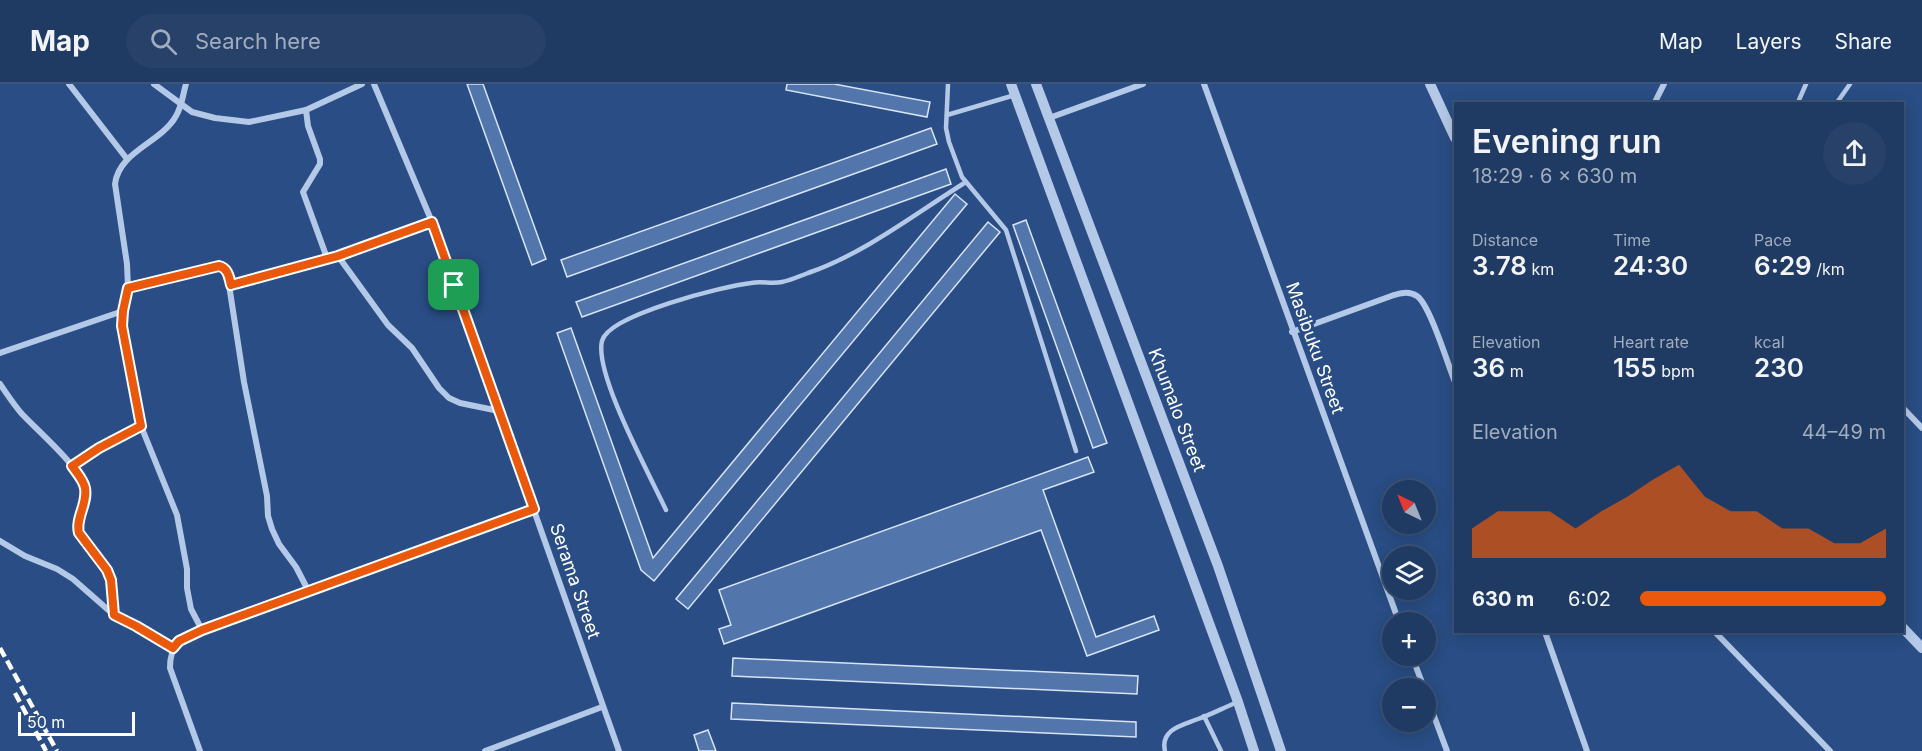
<!DOCTYPE html>
<meta charset="utf-8">
<style>
body{margin:0;font-family:Inter,sans-serif;background:#274169;color:#f1f3f6;height:100vh;display:flex;flex-direction:column;font-size:22px;white-space:nowrap}
*{box-sizing:border-box;margin:0}
p{font-size:20px;color:#a1adbe}
.icon{flex:none;width:33px;height:33px;fill:none;stroke:currentColor;stroke-width:2;stroke-linecap:round;stroke-linejoin:round}
.map{position:relative;flex:1;overflow:hidden}
.panel{position:absolute;left:1454px;top:18px;width:450px;height:531px;display:flex;flex-direction:column;background:#1f3a63;border-radius:0px;box-shadow:0 3px 15px #0003,0 0 0 2px #3c5478}
.panel>*{flex:none}
.needle{width:39px;rotate:317deg}
.fabs{position:absolute;left:1382px;top:396px;display:grid;gap:12px}
.fabs a{display:grid;place-items:center;width:54px;height:54px;border-radius:50%;background:#1f3a63;box-shadow:0 3px 15px #0003,0 0 0 2px #3c5478;font-size:30px}
.scale{position:absolute;left:18px;bottom:15px;width:117px;box-sizing:border-box;padding-left:6px;border:3px solid #fff;border-top:0;font-size:16px;line-height:21px;white-space:nowrap;color:#fff;-webkit-text-stroke:4px #294d84;paint-order:stroke}
.pin{position:absolute;display:grid;place-items:center;width:51px;height:51px;color:#fff;margin:-26px;border-radius:12px;box-shadow:0 3px 9px #0006}
.round{display:grid;place-items:center;flex:none;width:63px;height:63px;border-radius:32px;background:#274169}
.headline{display:flex;align-items:center;justify-content:space-between;height:102px;padding:0 18px}
h1{font-size:33px;font-weight:600;line-height:45px}
.metrics{display:grid;grid-template-columns:repeat(3,1fr);gap:9px;height:102px;padding:6px 18px}
.metrics div{display:grid;align-content:center}
.metrics b{font-size:26px;font-weight:600}
.metrics small{font-size:16px;font-weight:400}
.metrics p{font-size:16px}
.chart{height:168px;padding:12px 18px}
.chart p{display:flex;justify-content:space-between}
.chart svg{width:100%;height:108px;margin-top:6px;fill:#ea580c;opacity:.7}
ul{padding:0 18px;list-style:none;font-size:20px}
li{display:grid;grid-template-columns:96px 72px 1fr;align-items:center;height:45px}
li i{height:15px;border-radius:8px;background:#ea580c}
header{display:flex;align-items:center;gap:36px;box-sizing:border-box;height:84px;padding:0 30px;background:#1f3a63;border-bottom:2px solid #3c5478}
header strong{font-size:28px}
nav{display:flex;gap:33px;margin-inline-start:auto;font-size:21px}
.search{width:420px;height:54px;background:#274169;display:flex;align-items:center;gap:15px;box-sizing:border-box;padding:0 21px;border-radius:33px;color:#a1adbe;font-size:22px}
.map>svg:first-child{display:block}
</style>
<header>
<strong>Map</strong>
<div class="search"><svg class="icon" aria-label="search" viewBox="0 0 24 24"><circle cx="10" cy="10" r="6"/><path d="M15 15l6 6"/></svg>Search here</div>
<nav><a>Map</a><a>Layers</a><a>Share</a></nav>
</header>
<div class="map">
<svg width="1922" height="667" viewBox="0 0 1922 667">
<rect width="100%" height="100%" fill="#294d84"/>
<!-- building -->
<g fill="#5276ab" stroke="#d7e4f6" stroke-width="1.5">
<polygon points="467,0 483,0 546,175 532,181"/>
<polygon points="787,0 834,0 930,18 927,33 786,6"/>
<polygon points="931,44 937,60 567,193 561,176"/>
<polygon points="946,85 951,100 582,233 576,218"/>
<polygon points="955,110 967,120 654,497 641,486 557,249 571,244 653,474"/>
<polygon points="1026,136 1107,359 1093,364 1013,141"/>
<polygon points="988,138 1000,148 688,525 676,515"/>
<polygon points="1088,373 1094,388 1043,406 1096,553 1154,532 1159,546 1087,572 1041,446 724,560 719,545 731,541 719,506"/>
<polygon points="733,574 1138,592 1137,610 732,592"/>
<polygon points="732,619 1136,638 1136,653 731,635"/>
<polygon points="708,646 716,667 699,667 694,651"/>
</g>
<g fill="none" stroke-linecap="round" stroke-linejoin="round">
<!-- service -->
<g stroke="#b4c9e7" stroke-width="4.5">
<polyline points="948,0 946,44 949,58 962,93 1006,146 1076,367"/>
<polyline points="1800,20 1799,16 1806,0"/>
<polyline points="1836,20 1850,0"/>
<polyline points="947,31 1015,11"/>
<path d="M666 426C650 391 594 290 602 257 608 231 724 202 751 199 761 197 772 200 782 198 791 196 800 192 808 189 864 170 916 129 966 98"/>
<polyline points="1204,632 1221,667"/>
<path d="M1165 667C1160 645 1183 641 1198 635 1212 630 1225 623 1238 618"/>
</g>
<!-- minor -->
<g stroke="#b4c9e7" stroke-width="6">
<polyline points="69,0 127,75"/>
<polyline points="154,0 192,28 215,34 249,38 306,26 362,0"/>
<path d="M186 0C183 10 182 22 176 32 161 59 119 67 115 100L127 180 128 204 123 227 122 241 141 342 177 431 187 485V504L191 525 202 546"/>
<polyline points="374,0 432,138 619,667"/>
<polyline points="1204,0 1399,538"/>
<polyline points="1654,20 1664,0"/>
<polyline points="306,26 308,42 320,75 320,80 303,108 327,174"/>
<polyline points="1049,34 1143,0"/>
<polyline points="338,172 388,241 412,264 439,304 449,314 460,319 499,327"/>
<polyline points="231,201 338,172 432,138"/>
<polyline points="128,204 212,182 224,183 227,188 244,298 267,412 268,432 272,445 279,460 296,483 309,508"/>
<path d="M1292 248 1394 211C1402 209 1409 207 1417 212 1430 221 1448 281 1455 298"/>
<polyline points="0,269 123,227"/>
<path d="M0 300C7 310 14 321 22 330 38 347 80 383 85 404 88 419 75 434 79 449L107 486 111 496 114 531"/>
<polyline points="1902,323 1922,344"/>
<polyline points="72,382 99,364 141,342"/>
<polyline points="0,457 25,472 57,485 73,495 114,531 136,542 173,564"/>
<polyline points="1545,548 1587,667"/>
<polyline points="1715,548 1830,667"/>
<polyline points="1412,572 1424,604"/>
<polyline points="1425,608 1447,667"/>
<path d="M200 667 170 584C170 559 181 555 202 546L534 425"/>
<polyline points="485,667 602,623"/>
</g>
<!-- tertiary -->
<g stroke="#b4c9e7" stroke-width="10">
<polyline points="1011,0 1238,618 1254,667"/>
<polyline points="1036,0 1218,482 1281,667"/>
<polyline points="1430,0 1455,54"/>
<polyline points="1902,543 1922,564"/>
</g>
<!-- rail -->
<g stroke="#fff" stroke-width="4.5" stroke-dasharray="10 4.5" stroke-linecap="butt">
<polyline points="0,564 57,667"/>
<polyline points="15,609 46,667"/>
</g>
</g>
<g fill="none" stroke-linecap="round" stroke-linejoin="round">
<!-- route casing -->
<g stroke="#fff" stroke-width="12">
<path id="route" d="M432 138 534 425 202 546 179 557 173 564 136 542 114 531 111 496 107 486 79 449C75 434 88 420 85 404 84 397 77 389 72 382L99 364 141 342 122 242 123 227 128 204 219 182C228 184 229 193 231 201L338 172Z"/>
</g>
<!-- route -->
<use href="#route" stroke="#ea580c" stroke-width="8"/>
</g>
<g text-anchor="middle" stroke-width="6" stroke-linejoin="round" paint-order="stroke">
<!-- street labels -->
<g font-size="18" fill="#fff" stroke="#294d84">
<text transform="translate(1315 264) rotate(70)" y="6">Masibuku Street</text>
<text transform="translate(1177 326) rotate(69)" y="6">Khumalo Street</text>
<text transform="translate(575 497) rotate(71)" y="6">Serama Street</text>
</g>
</g>
</svg>
<div class="fabs">
<a><svg class="needle" viewBox="-14 -14 28 28"><path d="M0-13l5 13h-10z" fill="#e53935"/><path d="M0 13l5-13h-10z" fill="#a1adbe"/></svg></a>
<a><svg class="icon" aria-label="layers" viewBox="0 0 24 24"><path d="M12 4l9 5-9 5-9-5zM3 14l9 5 9-5"/></svg></a>
<a>+</a>
<a>−</a>
</div>
<div class="scale">50 m</div>
<div class="pin" style="left:454px;top:201px;background:#1e9e55"><svg class="icon" aria-label="arrive" viewBox="0 0 24 24"><path d="M6 21V4h12l-3 4 3 4H6"/></svg></div>
<section class="panel">
<div class="headline"><div><h1>Evening run</h1><p>18:29 · 6 × 630 m</p></div><a class="round"><svg class="icon" aria-label="share" viewBox="0 0 24 24"><path d="M12 15V3M7 8l5-5 5 5M5 13v7h14v-7"/></svg></a></div>
<div class="metrics">
<div><p>Distance</p><b>3.78<small> km</small></b></div>
<div><p>Time</p><b>24:30</b></div>
<div><p>Pace</p><b>6:29<small> /km</small></b></div>
</div>
<div class="metrics">
<div><p>Elevation</p><b>36<small> m</small></b></div>
<div><p>Heart rate</p><b>155<small> bpm</small></b></div>
<div><p>kcal</p><b>230</b></div>
</div>
<div class="chart"><p><span>Elevation</span>44–49 m</p>
<svg viewBox="0 0 160 44" preserveAspectRatio="none"><path d="M0 44V32L10 25L20 25L30 25L40 32L50 25L60 19L70 12L80 6L90 19L100 25L110 25L120 32L130 32L140 38L150 38L160 32V44z"/></svg>
</div>
<ul>
<li><b>630 m</b>6:02<i style="width:100%"></i></li>
</ul>
</section>
</div>
